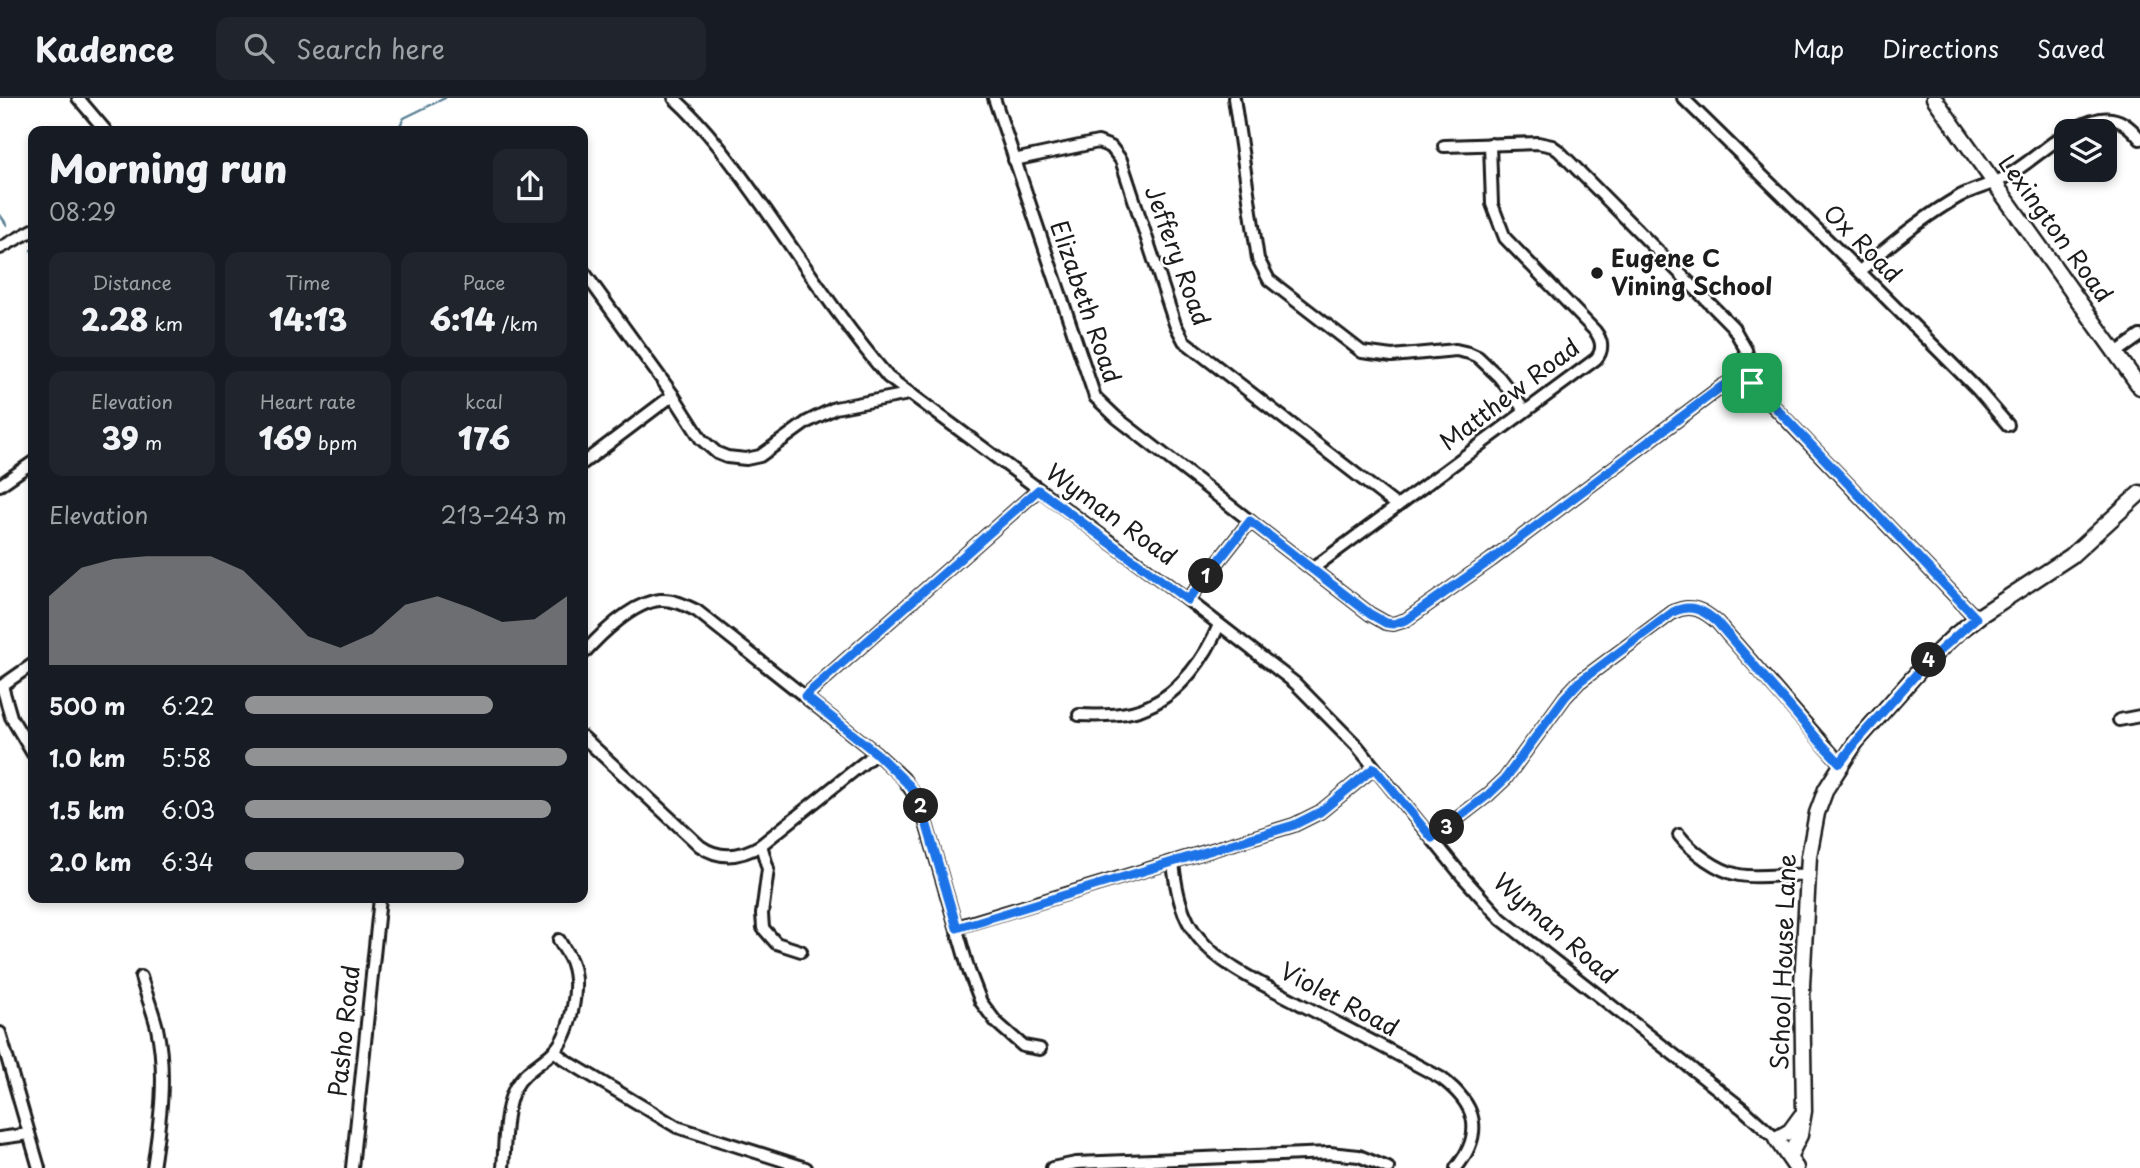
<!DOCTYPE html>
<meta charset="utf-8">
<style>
body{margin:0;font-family:"Playpen Sans",sans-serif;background:#20242c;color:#f1f3f6;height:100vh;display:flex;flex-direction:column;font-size:26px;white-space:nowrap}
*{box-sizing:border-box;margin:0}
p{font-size:23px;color:#9ea1a6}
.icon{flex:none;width:38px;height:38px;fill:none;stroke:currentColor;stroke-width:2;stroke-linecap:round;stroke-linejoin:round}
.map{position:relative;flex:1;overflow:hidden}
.sheet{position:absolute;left:28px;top:28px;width:560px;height:777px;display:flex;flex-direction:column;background:#171b24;border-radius:14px;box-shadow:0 4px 10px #0003}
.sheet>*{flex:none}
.tools{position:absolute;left:2054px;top:21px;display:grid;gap:14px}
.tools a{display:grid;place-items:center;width:63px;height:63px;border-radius:14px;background:#171b24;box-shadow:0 4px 10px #0003;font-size:35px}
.pin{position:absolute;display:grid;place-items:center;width:60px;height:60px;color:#fff;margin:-30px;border-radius:14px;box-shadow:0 4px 10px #0006}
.km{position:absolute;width:35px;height:35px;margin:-18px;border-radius:50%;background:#222;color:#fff;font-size:19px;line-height:35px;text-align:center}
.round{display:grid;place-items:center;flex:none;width:74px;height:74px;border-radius:14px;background:#20242c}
.overview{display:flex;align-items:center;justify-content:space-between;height:119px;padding:0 21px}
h1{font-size:38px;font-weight:800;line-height:52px}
.metrics{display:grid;grid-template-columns:repeat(3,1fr);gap:10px;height:119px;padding:7px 21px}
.metrics div{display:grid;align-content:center;border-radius:14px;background:#20242c;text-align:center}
.metrics b{font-size:30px;font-weight:800}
.metrics small{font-size:19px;font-weight:400}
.metrics p{font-size:19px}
.chart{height:196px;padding:14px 21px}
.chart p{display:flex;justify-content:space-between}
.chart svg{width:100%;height:126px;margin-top:7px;fill:#919294;opacity:.7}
ul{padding:0 21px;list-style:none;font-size:23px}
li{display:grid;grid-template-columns:112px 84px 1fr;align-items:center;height:52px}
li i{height:18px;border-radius:9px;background:#919294}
header{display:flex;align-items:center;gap:42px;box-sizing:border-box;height:98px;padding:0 35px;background:#171b24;border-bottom:2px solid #363941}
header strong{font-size:33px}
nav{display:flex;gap:38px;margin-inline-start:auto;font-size:24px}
.search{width:490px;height:63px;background:#20242c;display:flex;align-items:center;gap:18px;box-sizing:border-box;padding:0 24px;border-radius:14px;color:#9ea1a6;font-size:26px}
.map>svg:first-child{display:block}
</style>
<header>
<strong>Kadence</strong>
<div class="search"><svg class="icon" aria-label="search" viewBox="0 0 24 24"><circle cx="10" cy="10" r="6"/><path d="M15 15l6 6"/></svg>Search here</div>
<nav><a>Map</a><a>Directions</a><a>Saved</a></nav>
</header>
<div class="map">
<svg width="2140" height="1070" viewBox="0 0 2140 1070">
<rect width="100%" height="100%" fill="#fff"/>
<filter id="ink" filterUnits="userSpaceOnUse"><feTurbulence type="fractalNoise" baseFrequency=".0143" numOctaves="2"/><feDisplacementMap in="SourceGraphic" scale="14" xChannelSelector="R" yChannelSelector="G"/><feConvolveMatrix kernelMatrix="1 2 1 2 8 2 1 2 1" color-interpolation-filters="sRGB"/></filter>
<g filter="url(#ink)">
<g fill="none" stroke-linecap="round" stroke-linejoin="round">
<!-- stream -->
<g stroke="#5a8194" stroke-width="2.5">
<polyline points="397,33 404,20 445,0"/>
<polyline points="0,117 7,127"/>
<polyline points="31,152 33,154"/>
</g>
<!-- minor casing -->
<g stroke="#1c1c1c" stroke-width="16">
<g id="minor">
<polyline points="78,0 106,33"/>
<path d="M674 0C710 33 737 72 765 111 805 168 843 226 888 279L1188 502 1295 585 1357 648 1463 779 1501 821 1743 1011 1776 1041"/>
<polyline points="994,0 1095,299 1117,320 1250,423 1188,502"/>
<polyline points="1234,0 1258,161 1269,182 1362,254 1392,258 1456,252 1469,255 1478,259 1499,279 1525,313"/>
<polyline points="1683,0 1844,158 1977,291 2008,327"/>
<path d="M2070 33C2098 18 2118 12 2140 41"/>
<polyline points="1444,48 1538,45 1552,48 1559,53 1733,229 1746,252 1755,289 1976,520"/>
<polyline points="1014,62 1098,44 1111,49 1121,62 1175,226 1184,243 1397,408"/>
<polyline points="0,150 33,132"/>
<polyline points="583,173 673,297 701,341 717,355 727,359 746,361 760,358 807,324 835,310 909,296"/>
<path d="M1860 173C1891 145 1923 119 1960 98 1973 91 1987 88 2000 82 2023 70 2044 50 2067 35"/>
<polyline points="2116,255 2140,238"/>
<polyline points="583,365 673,297"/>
<polyline points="0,387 33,364"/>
<path d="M1250 423 1370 516 1386 525 1393 526 1406 522 1491 462 1721 289C1732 282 1741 279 1752 285"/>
<path d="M1312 471 1596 261C1604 252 1602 242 1595 233L1505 140 1492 106 1490 46"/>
<path d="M583 556C600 537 633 504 660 502 673 501 685 507 697 513L876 655 903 680 920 705 969 873 981 904 996 924 1023 948 1040 951"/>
<polyline points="2,588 11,619 33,656"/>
<polyline points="0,589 33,566"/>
<polyline points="805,598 1038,392"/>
<path d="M1079 617C1102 618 1128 618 1149 608 1181 594 1206 558 1219 527"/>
<polyline points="2119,622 2140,618"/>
<path d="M583 639 700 748C720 762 741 759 761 747L876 655"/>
<path d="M1679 737C1692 754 1718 773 1739 777 1761 781 1785 775 1807 777"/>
<path d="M1432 740 1488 697 1505 681 1565 599 1579 584 1673 514C1691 505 1703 512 1717 524L1840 665"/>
<polyline points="761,747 768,771 762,816 763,830 776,845 801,853"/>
<path d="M1173 765C1176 791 1181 819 1199 840 1224 871 1268 888 1302 907 1349 931 1395 955 1441 980 1476 1006 1485 1034 1456 1070"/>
<polyline points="957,829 1294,727 1320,714 1374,670"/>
<path d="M141 879C146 896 153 913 157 930 167 977 160 1024 153 1070"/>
<polyline points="0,935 39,1070"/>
<polyline points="554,953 565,962 677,1029 806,1070"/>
<polyline points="0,1040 29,1036"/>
<polyline points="352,1070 380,800"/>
<path d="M503 1070C505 1047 504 1010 515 990 524 973 541 966 554 953 571 936 580 889 572 866 570 858 563 850 559 842"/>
<polyline points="1052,1070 1076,1065 1329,1055 1359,1058 1388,1070"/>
</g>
</g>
<!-- tertiary casing -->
<g stroke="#1c1c1c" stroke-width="19">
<g id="tertiary">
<polyline points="1934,0 2140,289"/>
<polyline points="1789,1059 1800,1037 1804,1013 1802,887 1809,758 1817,715 1826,691 1856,644 1927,564 1955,537 1981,517 2071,458 2140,395"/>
<polyline points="1796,1070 1776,1041 1790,1033 1801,1018"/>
</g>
</g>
<!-- minor -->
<use href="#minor" stroke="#fff" stroke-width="10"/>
<!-- tertiary -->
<use href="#tertiary" stroke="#fff" stroke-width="14"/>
</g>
</g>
<g fill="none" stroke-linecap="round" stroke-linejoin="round" filter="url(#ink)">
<!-- route casing -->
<g stroke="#fff" stroke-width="14">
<path id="route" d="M1741 281 1752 285 1976 520 1927 564 1856 644 1840 665 1821 645 1717 524C1703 512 1691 505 1673 514L1579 584 1565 599 1505 681 1488 697 1432 740 1374 670 1320 714 1294 727 957 830 926 724 920 705 910 688 876 655 805 598 1038 392 1188 502 1250 423 1370 516 1386 525 1393 526 1406 522 1491 462 1721 289 1731 283Z"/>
</g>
<!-- route -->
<use href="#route" stroke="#1a73e8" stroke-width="9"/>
</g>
<!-- markers -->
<circle fill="#1c1c1c" stroke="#fff" stroke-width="2.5" cx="1597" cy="175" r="7"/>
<g text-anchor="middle" stroke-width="5" stroke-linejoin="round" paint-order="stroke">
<!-- street labels -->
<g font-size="24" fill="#1c1c1c" stroke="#fff">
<text transform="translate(2055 131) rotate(54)" y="8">Lexington Road</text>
<text transform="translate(1862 146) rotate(45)" y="8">Ox Road</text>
<text transform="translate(1177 158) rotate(70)" y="8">Jeffery Road</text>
<text transform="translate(1085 204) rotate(71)" y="8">Elizabeth Road</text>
<text transform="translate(1510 297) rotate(-37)" y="8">Matthew Road</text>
<text transform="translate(1111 417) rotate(36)" y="8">Wyman Road</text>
<text transform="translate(1555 831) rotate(41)" y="8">Wyman Road</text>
<text transform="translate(1784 864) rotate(-88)" y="8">School House Lane</text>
<text transform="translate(1339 902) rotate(28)" y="8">Violet Road</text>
<text transform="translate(345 933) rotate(-84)" y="8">Pasho Road</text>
</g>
<!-- poi labels -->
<g font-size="24" font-weight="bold" fill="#1c1c1c" stroke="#fff" text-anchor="start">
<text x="1611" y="169">Eugene C<tspan x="1611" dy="28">Vining School</tspan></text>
</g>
</g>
</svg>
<div class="tools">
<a><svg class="icon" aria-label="layers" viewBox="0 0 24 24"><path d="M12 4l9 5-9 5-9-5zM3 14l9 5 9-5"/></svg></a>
</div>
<div class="pin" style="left:1752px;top:285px;background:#1e9e55"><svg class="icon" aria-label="arrive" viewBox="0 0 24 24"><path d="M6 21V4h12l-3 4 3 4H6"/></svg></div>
<b class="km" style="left:1206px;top:478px">1</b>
<b class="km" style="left:921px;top:708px">2</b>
<b class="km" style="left:1447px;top:729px">3</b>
<b class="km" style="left:1929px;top:562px">4</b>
<section class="sheet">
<div class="overview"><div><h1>Morning run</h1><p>08:29</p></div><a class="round"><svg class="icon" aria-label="share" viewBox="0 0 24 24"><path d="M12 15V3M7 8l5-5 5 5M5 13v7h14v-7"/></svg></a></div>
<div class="metrics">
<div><p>Distance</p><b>2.28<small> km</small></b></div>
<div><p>Time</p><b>14:13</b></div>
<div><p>Pace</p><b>6:14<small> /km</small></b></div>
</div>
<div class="metrics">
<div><p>Elevation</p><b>39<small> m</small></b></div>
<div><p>Heart rate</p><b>169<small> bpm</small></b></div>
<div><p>kcal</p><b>176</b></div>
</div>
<div class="chart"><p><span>Elevation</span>213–243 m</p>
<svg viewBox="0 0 160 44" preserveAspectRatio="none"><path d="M0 44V20L10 10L20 7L30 6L40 6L50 6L60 11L70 22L80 34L90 38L100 33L110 23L120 20L130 24L140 29L150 28L160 20V44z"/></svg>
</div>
<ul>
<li><b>500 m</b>6:22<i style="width:77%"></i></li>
<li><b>1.0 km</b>5:58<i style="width:100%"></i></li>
<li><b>1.5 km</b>6:03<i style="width:95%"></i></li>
<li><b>2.0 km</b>6:34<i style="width:68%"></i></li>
</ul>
</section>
</div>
